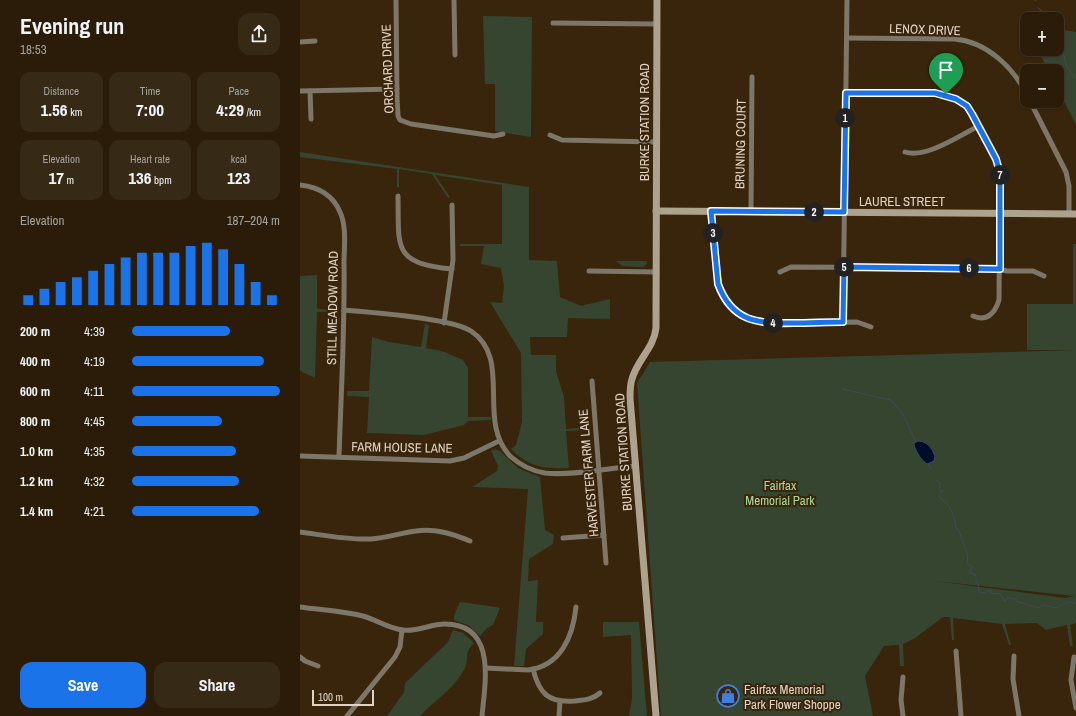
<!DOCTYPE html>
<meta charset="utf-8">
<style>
body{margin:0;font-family:"Archivo Narrow",sans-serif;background:#362916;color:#f1f3f6;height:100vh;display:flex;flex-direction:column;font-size:15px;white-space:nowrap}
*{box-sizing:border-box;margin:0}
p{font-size:13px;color:#a5a19c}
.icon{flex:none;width:22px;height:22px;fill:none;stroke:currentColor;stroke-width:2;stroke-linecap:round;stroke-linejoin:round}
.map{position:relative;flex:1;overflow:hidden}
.drawer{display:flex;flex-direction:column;background:#2a1c08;width:300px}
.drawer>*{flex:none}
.tools{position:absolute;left:720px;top:12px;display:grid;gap:8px}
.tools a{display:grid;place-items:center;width:44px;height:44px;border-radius:8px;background:#2a1c08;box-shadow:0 1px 3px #0004,0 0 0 1px #463a29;font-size:20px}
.scale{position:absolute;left:12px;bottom:10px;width:62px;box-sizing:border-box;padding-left:4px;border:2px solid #e0d3c4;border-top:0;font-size:11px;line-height:14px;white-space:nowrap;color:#e0d3c4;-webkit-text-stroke:3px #38250b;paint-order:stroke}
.pin{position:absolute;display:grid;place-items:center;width:34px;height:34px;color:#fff;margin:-41px -17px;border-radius:50% 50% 50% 0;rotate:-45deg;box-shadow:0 0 4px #0007}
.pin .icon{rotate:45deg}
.km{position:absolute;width:20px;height:20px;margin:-10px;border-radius:50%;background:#222;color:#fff;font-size:11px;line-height:20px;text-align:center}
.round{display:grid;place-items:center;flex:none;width:42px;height:42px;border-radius:12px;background:#362916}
.head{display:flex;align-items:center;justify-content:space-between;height:68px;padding:0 20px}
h1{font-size:22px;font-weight:800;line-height:30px}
.stats{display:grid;grid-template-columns:repeat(3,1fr);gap:6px;height:68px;padding:4px 20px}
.stats div{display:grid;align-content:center;border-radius:10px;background:#362916;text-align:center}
.stats b{font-size:17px;font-weight:800}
.stats small{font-size:11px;font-weight:400}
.stats p{font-size:11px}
.chart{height:112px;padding:8px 20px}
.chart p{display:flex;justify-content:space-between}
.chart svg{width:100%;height:72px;margin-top:4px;stroke:#1a73e8;stroke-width:6}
.cta{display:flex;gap:8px;margin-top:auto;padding:8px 20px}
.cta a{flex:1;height:46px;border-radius:12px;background:#1a73e8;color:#fff;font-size:16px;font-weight:800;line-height:46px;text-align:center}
.cta a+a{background:#362916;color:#f1f3f6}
ul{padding:0 20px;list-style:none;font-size:13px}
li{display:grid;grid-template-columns:64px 48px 1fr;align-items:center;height:30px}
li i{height:10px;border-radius:5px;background:#1a73e8}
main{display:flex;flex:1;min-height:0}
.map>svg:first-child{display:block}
</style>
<main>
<section class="drawer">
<div class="head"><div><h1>Evening run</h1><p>18:53</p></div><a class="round"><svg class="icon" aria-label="share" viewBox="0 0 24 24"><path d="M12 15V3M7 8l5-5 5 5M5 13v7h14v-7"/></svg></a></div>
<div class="stats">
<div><p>Distance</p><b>1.56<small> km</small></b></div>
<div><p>Time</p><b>7:00</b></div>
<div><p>Pace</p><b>4:29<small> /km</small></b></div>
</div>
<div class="stats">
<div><p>Elevation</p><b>17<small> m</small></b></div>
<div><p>Heart rate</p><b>136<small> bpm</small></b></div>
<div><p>kcal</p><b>123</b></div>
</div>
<div class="chart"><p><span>Elevation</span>187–204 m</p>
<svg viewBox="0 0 160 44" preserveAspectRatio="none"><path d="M5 44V38M15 44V34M25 44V30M35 44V27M45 44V23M55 44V19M65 44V15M75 44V12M85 44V12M95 44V12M105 44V8M115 44V6M125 44V10M135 44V19M145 44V30M155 44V38"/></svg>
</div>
<ul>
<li><b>200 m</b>4:39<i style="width:66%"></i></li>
<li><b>400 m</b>4:19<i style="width:89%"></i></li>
<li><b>600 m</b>4:11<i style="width:100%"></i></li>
<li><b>800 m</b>4:45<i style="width:61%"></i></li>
<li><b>1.0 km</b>4:35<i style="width:70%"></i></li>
<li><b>1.2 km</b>4:32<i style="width:72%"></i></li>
<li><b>1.4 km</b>4:21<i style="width:86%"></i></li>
</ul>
<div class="cta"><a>Save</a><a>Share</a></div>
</section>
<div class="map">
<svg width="776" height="716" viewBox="0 0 776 716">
<rect width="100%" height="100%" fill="#38250b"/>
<!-- green -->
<g fill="#354530" fill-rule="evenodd">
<polygon points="183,16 232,17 231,137 195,131 195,84 185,84"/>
<polygon points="757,29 776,32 776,125 757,87 757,71 749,71 737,49 757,49"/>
<path d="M0 152 229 187V260L257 261 260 297 281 306 310 299V319L268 318 267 337H230L231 355H256V371L264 397 266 429 289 427 290 430 266 431 269 468C245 469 228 467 211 449L216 445 222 422 221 353 190 302 202 303 204 286 201 268 181 264 184 246H160V244H202V185L135 175 150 197 148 198 132 174 99 169V187H97V169L0 157Z"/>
<polygon points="773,244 776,244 776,350 727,350 727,304 773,304"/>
<polygon points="316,261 347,261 346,265 342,267 322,266"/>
<polygon points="17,275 17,309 39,310 39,312 17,312 15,378 0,371 0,276"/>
<polygon points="125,324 129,325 126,348 142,351 163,360 168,368 168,417 191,417 191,420 168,421 164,425 124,435 67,433 69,397 47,396 47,391 69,391 72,337 89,342 121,347"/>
<path d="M776 350V623L770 625 773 646H770L767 625 746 630 737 623 705 624 711 645H709L702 624 653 618 654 640H652L650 617H643L615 638 603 644 604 666H600L599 645 584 646 565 676 573 716H361L337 383 350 362ZM635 581 774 596 765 598Z"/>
<polygon points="195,449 200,451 218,468 240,477 245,530 254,535 253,544 229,559 228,581 238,580 236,622 243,622 243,634 226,649 224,666 214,666 228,489 172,487 197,471 198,466 191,451"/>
<polygon points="160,602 196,607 200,608 193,625 187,628 180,636 168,625 154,620 154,615"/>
<polygon points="303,622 339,622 347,716 329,716 332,698 331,635 303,637"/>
<path d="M153 630 163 633 174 643C163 654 170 656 165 668 155 688 134 701 120 716H87L104 692 105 683 148 642Z"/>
</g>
<!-- water -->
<path fill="#000c2b" stroke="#434859" d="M618 441C627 441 632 448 635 456L634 461 627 464C622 461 614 450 614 443Z"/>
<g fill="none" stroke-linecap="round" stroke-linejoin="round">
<!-- stream -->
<g stroke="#434859" stroke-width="1">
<polyline points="735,0 736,1"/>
<polyline points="738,8 742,11 742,19"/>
<polyline points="757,44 763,53 767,67 776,78"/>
<path d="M542 389 590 400C603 409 609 428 616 442"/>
<polyline points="628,464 631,469"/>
<path d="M636 480 640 483 639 490 643 491 639 494 640 498C650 503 655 517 656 528L659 530C661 541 670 552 667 563L672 567 670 573 676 575V582L678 583 679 592 684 593 691 590 692 594 699 593 705 601 708 598 716 599V601L738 608 742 605 757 608C763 602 768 602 776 603"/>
</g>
<!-- street -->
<g stroke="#7d7769" stroke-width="5">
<polyline points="96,0 97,98 98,116 100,120 111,124 194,136 203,134"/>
<polyline points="154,0 155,55"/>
<polyline points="253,23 356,24"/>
<path d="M547 38 655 39C687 42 713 67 727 95"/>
<polyline points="0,42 15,41"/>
<polyline points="0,91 97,89"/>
<polyline points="10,91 11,119"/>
<path d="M546 93H641L656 99 670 110 696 159 700 173 699 300C695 313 687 322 673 316"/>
<polyline points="730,101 766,172 769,186 769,214"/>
<polyline points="250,135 262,140 355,142"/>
<path d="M605 152C626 159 660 135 679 126"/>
<path d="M0 185C18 187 33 195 40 212 47 227 44 247 44 263 45 328 41 393 39 457"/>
<path d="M98 196C99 248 92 263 152 269"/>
<path d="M411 211C412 226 414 240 415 255 419 291 424 316 465 323L557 322 571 327"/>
<polyline points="451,212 452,77"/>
<polyline points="289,271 357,272"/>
<polyline points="480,272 491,267 693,268 707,271 733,271 744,276"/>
<path d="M44 310C70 312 152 318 171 331 213 359 176 420 210 456 220 465 232 471 245 473 270 476 309 468 335 466"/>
<polyline points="543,322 547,0"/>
<polyline points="144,323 153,260 152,205"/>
<polyline points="292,381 306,563"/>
<polyline points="0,456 150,461 164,458 199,441"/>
<path d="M0 532C23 535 47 540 71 539 86 538 101 533 116 531 135 528 153 534 170 541"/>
<polyline points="263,538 304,535"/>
<path d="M0 607C21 610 43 611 63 616 77 620 89 629 103 630 118 632 130 624 145 624 197 624 185 683 182 716"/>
<polyline points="656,651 661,716"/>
<polyline points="714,656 713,679 719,716"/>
<polyline points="0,657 5,661 18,666"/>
<polyline points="774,657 771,680 776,708"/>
<path d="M186 668 228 670C261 666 273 636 276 607"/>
<path d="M233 669C239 693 248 703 274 701 284 700 292 700 300 693"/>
<polyline points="603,677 601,700 603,716"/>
<polyline points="47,716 95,657 100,647 102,630"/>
<polyline points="259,716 260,701"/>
</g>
<!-- secondary -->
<g stroke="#ada28d" stroke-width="7">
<polyline points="356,211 776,214"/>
<path d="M356 716 330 398C330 392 330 385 332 379 337 360 354 348 356 328L357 0"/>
</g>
</g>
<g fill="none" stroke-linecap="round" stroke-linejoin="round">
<!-- route casing -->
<g stroke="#fff" stroke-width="8">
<path id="route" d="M546 93H635L656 99 667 106 672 114 696 159 700 173V269L544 267 543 322C527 322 510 323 494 323 458 324 432 322 418 284L411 211 544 212Z"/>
</g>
<!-- route -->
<use href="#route" stroke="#1a73e8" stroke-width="5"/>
</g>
<!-- icons -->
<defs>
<g id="shop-ring" transform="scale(1.15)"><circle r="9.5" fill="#38250b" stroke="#3f7fe0" stroke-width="1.5"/><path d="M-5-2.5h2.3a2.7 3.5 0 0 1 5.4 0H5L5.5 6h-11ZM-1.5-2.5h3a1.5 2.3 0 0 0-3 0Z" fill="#3f7fe0"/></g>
</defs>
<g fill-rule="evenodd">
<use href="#shop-ring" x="428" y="696"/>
</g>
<g text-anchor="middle" stroke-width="4" stroke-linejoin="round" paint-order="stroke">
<!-- street labels -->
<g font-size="13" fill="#e0d3c4" stroke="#38250b">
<text transform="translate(625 29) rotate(2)" y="5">LENOX DRIVE</text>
<text transform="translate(87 69) rotate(-92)" y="5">ORCHARD DRIVE</text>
<text transform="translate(344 122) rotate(-90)" y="5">BURKE STATION ROAD</text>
<text transform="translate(440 144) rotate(-89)" y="5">BRUNING COURT</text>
<text x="602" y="206">LAUREL STREET</text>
<text transform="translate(32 308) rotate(-89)" y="5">STILL MEADOW ROAD</text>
<text transform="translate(102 447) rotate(1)" y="5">FARM HOUSE LANE</text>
<text transform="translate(323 452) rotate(-94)" y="5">BURKE STATION ROAD</text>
<text transform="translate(288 473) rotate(-95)" y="5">HARVESTER FARM LANE</text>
</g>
<!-- park labels -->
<g font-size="13" fill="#acd99b" stroke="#38250b">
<text x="480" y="490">Fairfax<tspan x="480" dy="15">Memorial Park</tspan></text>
</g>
<!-- poi labels -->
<g font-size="13" fill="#e0d3c4" stroke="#38250b" text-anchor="start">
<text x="444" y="694">Fairfax Memorial<tspan x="444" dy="15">Park Flower Shoppe</tspan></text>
</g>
</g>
</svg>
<div class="tools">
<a>+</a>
<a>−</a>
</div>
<div class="scale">100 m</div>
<div class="pin" style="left:646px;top:94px;background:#1e9e55"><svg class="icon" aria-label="arrive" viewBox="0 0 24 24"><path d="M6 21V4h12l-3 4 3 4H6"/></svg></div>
<b class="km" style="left:545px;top:118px">1</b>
<b class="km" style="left:514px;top:212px">2</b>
<b class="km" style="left:413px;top:233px">3</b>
<b class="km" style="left:473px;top:323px">4</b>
<b class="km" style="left:544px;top:267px">5</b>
<b class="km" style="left:669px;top:268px">6</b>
<b class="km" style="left:700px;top:175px">7</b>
</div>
</main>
